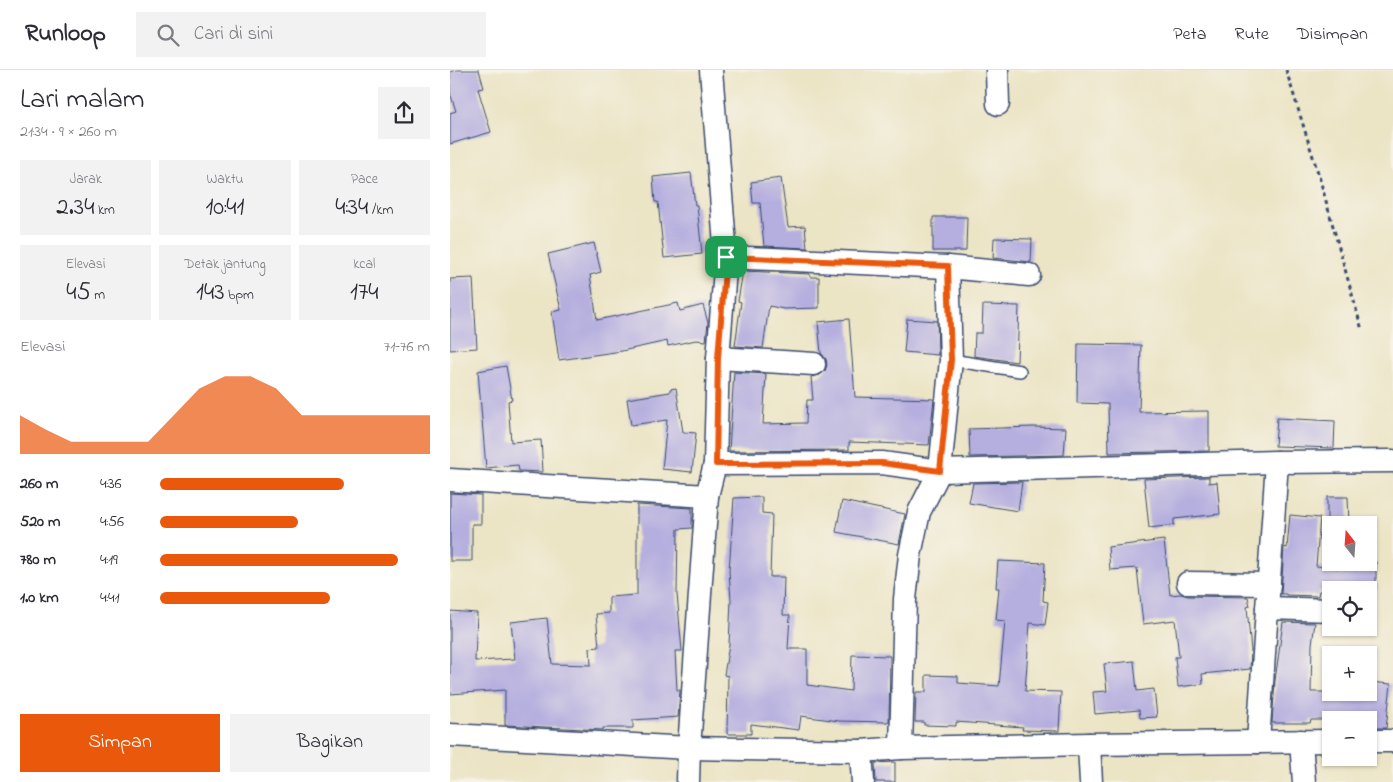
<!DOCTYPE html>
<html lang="id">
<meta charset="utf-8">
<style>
body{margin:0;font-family:"Indie Flower",sans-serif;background:#f2f2f3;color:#2b2b33;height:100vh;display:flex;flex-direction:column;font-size:19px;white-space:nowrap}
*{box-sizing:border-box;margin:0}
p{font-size:16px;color:#7c7c81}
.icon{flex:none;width:28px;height:28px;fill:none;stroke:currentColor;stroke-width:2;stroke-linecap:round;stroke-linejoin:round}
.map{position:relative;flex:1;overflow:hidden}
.side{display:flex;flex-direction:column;background:#fff;width:450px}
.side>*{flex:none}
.needle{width:32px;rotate:343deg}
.tools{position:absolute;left:872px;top:446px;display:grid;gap:10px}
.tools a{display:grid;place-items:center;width:55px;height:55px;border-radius:0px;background:#fff;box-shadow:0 1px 4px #0004;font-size:25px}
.pin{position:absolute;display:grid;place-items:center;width:42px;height:42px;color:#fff;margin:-21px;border-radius:10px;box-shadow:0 2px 8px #0006}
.round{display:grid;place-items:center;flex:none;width:52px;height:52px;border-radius:0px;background:#f2f2f3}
.head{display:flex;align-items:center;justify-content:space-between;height:85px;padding:0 20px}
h1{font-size:28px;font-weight:600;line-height:38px}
.figures{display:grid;grid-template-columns:repeat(3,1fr);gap:8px;height:85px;padding:5px 20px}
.figures div{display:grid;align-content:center;border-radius:0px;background:#f2f2f3;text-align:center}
.figures b{font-size:25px;font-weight:600}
.figures small{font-size:14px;font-weight:400}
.figures p{font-size:14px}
.chart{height:140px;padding:10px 20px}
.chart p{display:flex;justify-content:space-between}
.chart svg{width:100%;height:90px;margin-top:5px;fill:#ea580c;opacity:.7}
.button{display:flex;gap:10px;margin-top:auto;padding:10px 20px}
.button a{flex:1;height:58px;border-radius:0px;background:#ea580c;color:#fff;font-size:20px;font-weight:600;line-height:58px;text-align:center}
.button a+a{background:#f2f2f3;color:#2b2b33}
ul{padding:0 20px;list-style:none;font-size:16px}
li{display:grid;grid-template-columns:80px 60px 1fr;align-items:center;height:38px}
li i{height:12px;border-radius:6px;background:#ea580c}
header{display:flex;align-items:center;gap:30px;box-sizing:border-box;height:70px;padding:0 25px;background:#fff;border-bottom:1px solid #e1e1e2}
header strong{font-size:24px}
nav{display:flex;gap:28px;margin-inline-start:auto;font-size:18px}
.search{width:350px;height:45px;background:#f2f2f3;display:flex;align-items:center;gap:12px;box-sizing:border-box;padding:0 18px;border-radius:0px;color:#7c7c81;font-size:19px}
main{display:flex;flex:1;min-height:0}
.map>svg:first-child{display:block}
</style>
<header>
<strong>Runloop</strong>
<div class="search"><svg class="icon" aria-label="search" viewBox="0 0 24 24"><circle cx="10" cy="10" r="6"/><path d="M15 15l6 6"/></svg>Cari di sini</div>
<nav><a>Peta</a><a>Rute</a><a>Disimpan</a></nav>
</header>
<main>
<section class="side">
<div class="head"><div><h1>Lari malam</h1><p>21:34 · 9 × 260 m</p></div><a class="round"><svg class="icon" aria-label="share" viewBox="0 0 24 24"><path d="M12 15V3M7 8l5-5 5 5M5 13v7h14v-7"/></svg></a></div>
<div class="figures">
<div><p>Jarak</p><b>2.34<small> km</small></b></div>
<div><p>Waktu</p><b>10:41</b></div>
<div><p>Pace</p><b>4:34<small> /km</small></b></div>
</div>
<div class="figures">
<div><p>Elevasi</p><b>45<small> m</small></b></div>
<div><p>Detak jantung</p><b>143<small> bpm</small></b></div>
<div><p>kcal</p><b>174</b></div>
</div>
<div class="chart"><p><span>Elevasi</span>71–76 m</p>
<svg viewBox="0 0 160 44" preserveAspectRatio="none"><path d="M0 44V25L10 32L20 38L30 38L40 38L50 38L60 25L70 12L80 6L90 6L100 12L110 25L120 25L130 25L140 25L150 25L160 25V44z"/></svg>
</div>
<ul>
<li><b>260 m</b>4:36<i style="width:68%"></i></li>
<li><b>520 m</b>4:56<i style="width:51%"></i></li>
<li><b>780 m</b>4:19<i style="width:88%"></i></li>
<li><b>1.0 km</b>4:41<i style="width:63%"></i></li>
</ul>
<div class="button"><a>Simpan</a><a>Bagikan</a></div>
</section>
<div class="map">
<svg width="943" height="712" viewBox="0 0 943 712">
<rect width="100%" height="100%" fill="#f7f3e8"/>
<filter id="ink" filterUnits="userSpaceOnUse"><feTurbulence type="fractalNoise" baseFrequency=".02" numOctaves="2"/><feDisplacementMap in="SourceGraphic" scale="10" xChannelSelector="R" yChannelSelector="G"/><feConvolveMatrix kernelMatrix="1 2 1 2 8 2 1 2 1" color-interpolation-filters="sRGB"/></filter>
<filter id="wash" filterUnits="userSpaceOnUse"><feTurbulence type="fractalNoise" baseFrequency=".0096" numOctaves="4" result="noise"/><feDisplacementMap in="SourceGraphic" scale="20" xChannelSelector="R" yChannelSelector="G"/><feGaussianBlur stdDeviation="1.12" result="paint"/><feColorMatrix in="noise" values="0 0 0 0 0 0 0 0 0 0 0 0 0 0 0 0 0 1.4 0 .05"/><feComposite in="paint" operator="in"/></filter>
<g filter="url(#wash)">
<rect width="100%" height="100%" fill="#ebe4c5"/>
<g id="blocks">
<!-- building -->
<g fill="#b5afdf">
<polygon points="7,0 29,0 34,18 28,19 41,62 0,74 0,43 6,41 0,23 0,2"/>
<polygon points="241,103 245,135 247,135 252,184 214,188 208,132 205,132 203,107"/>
<polygon points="331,108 338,157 355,156 357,178 314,176 310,133 303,133 301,112"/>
<polygon points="483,147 517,147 516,181 483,181"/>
<polygon points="544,168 582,169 581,192 543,188"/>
<polygon points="144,173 151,202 140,205 147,250 228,233 230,241 253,235 258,253 256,271 246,270 218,276 217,271 172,281 109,290 102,242 111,240 98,184"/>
<polygon points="293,201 360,204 360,207 369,207 369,238 334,239 319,236 313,278 285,276 291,232 288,231"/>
<polygon points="23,208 27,278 0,280 0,209"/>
<polygon points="533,235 569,236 567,292 524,286 525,263 532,263"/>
<polygon points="399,249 405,327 484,329 479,375 399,372 399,380 279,381 284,302 316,304 313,354 356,353 357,330 363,330 361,307 370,305 375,301 377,295 376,289 371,283 368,252"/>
<polygon points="457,249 487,251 488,285 454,282"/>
<polygon points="628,274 691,275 689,342 759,341 759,381 659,383 658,334 627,333"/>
<polygon points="56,296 62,330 58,331 61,372 91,370 93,402 69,401 68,395 36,398 28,301"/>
<polygon points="226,318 233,362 246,363 242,402 212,399 217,350 181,355 177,329 220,322 220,319"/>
<polygon points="827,348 885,351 884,378 825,376"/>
<polygon points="584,357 616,358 614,385 520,387 519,359"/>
<polygon points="759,407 759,413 767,412 770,444 724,449 724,455 699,458 694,409"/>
<polygon points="572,412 568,441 519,433 523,413"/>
<polygon points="0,423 31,425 31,454 22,454 22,491 0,491"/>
<polygon points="312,427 312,443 322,444 320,507 334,507 333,545 340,545 338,579 357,579 357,615 401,621 402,585 440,586 439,652 389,651 351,646 349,660 301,654 301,664 277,664 278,606 274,605 279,575 281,530 279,501 284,428"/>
<polygon points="877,427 898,427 899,455 877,455"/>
<polygon points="392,431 455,444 449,474 386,462"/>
<polygon points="187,435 242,438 242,458 228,459 227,524 232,581 225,581 227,620 230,620 228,647 183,650 183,658 153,658 153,660 55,655 55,620 0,624 0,541 27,543 25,591 65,589 61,552 97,548 102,594 141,595 140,578 149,577 146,544 159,543 159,527 187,525"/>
<polygon points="840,445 870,448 866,496 907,500 907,492 926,492 926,520 881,520 881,522 869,521 868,526 836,525 836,524 831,524 834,477 837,478"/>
<polygon points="714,470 720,525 731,524 738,526 798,527 800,536 797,537 801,581 800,599 752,604 753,614 728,617 725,587 729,587 725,550 693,554 687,498 660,500 658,477"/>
<polygon points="548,491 595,493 593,531 598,532 595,555 580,553 575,621 611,622 609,661 572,660 573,657 506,652 506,656 474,655 474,652 465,652 466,622 476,622 476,605 508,606 508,613 549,616 555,551 546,550 549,518 546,518"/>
<polygon points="833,552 865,553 862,574 861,622 919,622 919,612 941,614 936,658 919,658 919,650 861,650 860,653 822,653 825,611"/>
<polygon points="684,591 687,621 704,619 707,647 690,648 689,640 645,644 643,622 657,621 654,594"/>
<polygon points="445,692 445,712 426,712 425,693"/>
</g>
</g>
</g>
<g filter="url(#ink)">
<use href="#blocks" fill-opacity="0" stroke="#3a4a6d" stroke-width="1"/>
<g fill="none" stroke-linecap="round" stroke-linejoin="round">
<!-- lane casing -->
<g stroke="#3a4a6d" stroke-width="14">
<polyline id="lane" points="501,290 570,301"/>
</g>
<!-- street casing -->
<g stroke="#3a4a6d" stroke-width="25">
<g id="street">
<polyline points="547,0 548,34"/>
<polyline points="276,187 498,197 579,205"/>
<polyline points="268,288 364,294"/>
<polyline points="265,394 432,393 490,401 827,392 943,391"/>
<polyline points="0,410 257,426"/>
<polyline points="738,513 819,514"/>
<polyline points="817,538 881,540"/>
<polyline points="0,665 239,678 411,681 451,678 639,674 881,671"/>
<polyline points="851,671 854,712"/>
<polyline points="919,671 943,671"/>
<polyline points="808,672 827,392"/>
<polyline points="639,674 641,712"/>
<polyline points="451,678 455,529 460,485 469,442 490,401 501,290 498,197"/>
<polyline points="411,681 413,712"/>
<polyline points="238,712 239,678 257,426 265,394 268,288 276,187 261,0"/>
</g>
</g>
<!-- path -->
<polyline stroke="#3a4a6d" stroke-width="3" stroke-dasharray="4 4" stroke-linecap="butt" points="836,0 869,106 912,260"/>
<!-- lane -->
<use href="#lane" stroke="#fff" stroke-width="11"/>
<!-- street -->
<use href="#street" stroke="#fff" stroke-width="22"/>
</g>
</g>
<g fill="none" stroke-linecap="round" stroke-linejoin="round" filter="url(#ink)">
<!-- route casing -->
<g stroke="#fff" stroke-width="10">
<polygon id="route" points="276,187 498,196 501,290 490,401 432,393 266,394 268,288"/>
</g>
<!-- route -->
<use href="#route" stroke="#ea580c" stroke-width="6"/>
</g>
</svg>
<div class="tools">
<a><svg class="needle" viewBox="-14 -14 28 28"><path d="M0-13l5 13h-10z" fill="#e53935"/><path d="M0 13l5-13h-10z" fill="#7c7c81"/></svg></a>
<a><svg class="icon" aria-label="locate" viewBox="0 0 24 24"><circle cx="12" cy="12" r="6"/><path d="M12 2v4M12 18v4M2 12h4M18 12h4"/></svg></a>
<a>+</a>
<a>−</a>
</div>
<div class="pin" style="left:276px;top:187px;background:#1e9e55"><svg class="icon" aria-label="arrive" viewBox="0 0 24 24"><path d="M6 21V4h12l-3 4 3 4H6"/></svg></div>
</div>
</main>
